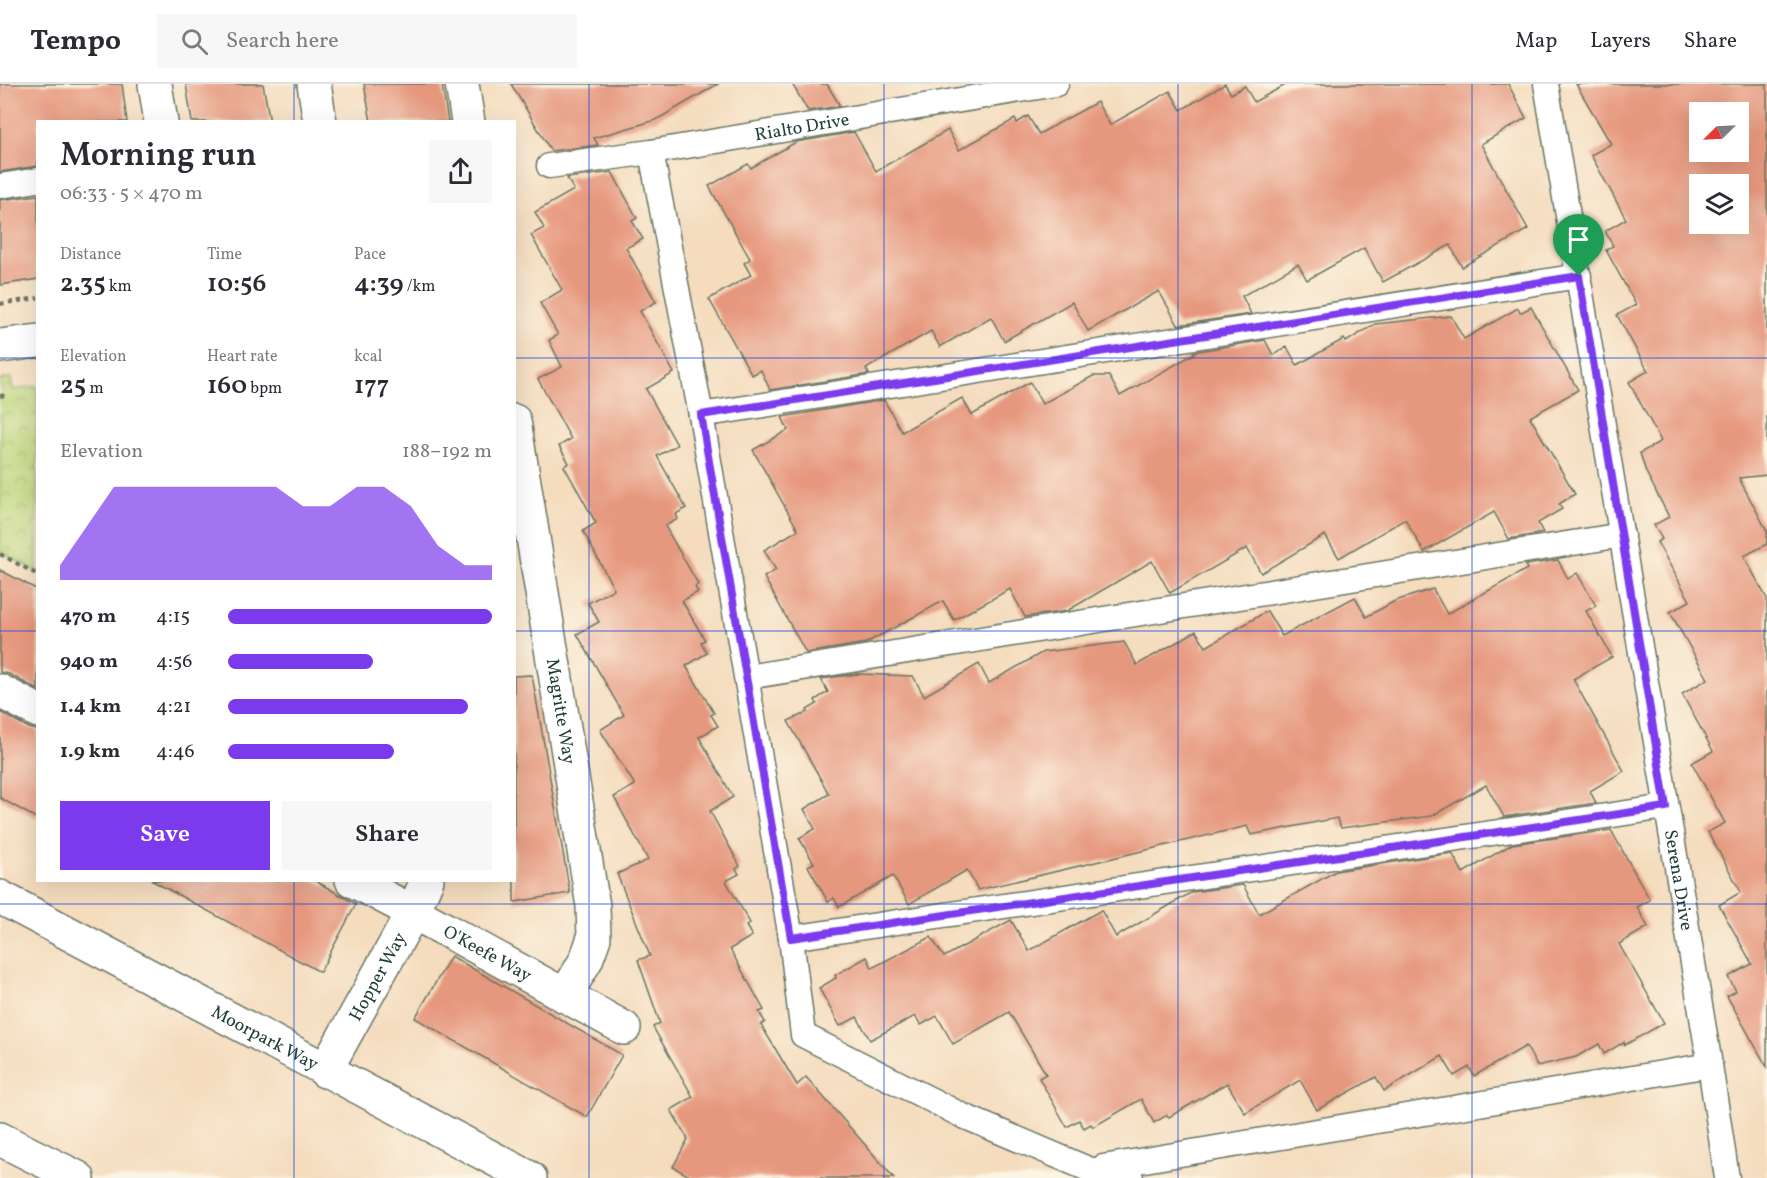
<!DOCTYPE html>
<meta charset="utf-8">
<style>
body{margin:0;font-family:Vollkorn,serif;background:#f7f7f7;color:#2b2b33;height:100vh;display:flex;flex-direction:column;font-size:22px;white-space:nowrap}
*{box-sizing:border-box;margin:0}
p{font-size:20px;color:#7c7c81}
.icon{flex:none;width:33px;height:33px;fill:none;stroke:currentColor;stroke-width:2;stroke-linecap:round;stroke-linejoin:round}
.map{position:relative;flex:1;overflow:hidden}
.sheet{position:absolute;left:36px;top:36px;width:480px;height:762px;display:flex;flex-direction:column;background:#fff;border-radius:0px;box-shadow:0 6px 24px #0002}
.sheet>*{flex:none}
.needle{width:39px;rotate:246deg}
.controls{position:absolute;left:1689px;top:18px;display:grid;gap:12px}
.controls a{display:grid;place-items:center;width:60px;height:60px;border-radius:0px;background:#fff;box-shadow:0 6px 24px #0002;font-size:30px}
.pin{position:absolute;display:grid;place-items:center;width:51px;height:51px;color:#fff;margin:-62px -26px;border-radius:50% 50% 50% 0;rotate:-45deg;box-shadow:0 0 6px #0007}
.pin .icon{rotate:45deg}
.round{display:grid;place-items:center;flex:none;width:63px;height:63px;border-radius:0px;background:#f7f7f7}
.head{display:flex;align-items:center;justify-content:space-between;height:102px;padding:0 24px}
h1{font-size:33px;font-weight:600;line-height:45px}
.metrics{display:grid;grid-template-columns:repeat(3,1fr);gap:9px;height:102px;padding:6px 24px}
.metrics div{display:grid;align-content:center}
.metrics b{font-size:26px;font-weight:600}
.metrics small{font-size:16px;font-weight:400}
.metrics p{font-size:16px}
.chart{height:168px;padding:12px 24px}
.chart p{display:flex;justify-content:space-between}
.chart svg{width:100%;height:108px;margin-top:6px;fill:#7c3aed;opacity:.7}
.cta{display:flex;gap:12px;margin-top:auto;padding:12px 24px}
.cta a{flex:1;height:69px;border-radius:0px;background:#7c3aed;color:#fff;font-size:24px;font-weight:600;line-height:69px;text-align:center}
.cta a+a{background:#f7f7f7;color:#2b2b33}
ul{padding:0 24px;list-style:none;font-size:20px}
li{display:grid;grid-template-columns:96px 72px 1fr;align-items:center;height:45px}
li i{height:15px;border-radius:8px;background:#7c3aed}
header{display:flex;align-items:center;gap:36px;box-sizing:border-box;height:84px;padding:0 30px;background:#fff;border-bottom:2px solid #e1e1e2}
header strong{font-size:28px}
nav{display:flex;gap:33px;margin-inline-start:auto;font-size:21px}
.search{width:420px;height:54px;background:#f7f7f7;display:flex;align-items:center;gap:15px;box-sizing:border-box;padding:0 21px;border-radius:0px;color:#7c7c81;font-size:22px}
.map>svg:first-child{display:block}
</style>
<header>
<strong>Tempo</strong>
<div class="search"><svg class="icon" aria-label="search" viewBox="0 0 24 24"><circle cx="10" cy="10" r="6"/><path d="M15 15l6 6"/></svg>Search here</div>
<nav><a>Map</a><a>Layers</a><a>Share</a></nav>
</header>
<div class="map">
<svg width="1767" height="1094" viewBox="0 0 1767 1094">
<defs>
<pattern id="park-crowns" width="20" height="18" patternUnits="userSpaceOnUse" patternTransform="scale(1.5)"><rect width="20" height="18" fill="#bed67b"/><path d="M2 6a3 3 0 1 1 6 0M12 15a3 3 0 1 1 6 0" fill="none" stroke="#9aaf66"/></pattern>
</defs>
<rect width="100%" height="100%" fill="#fcf5e5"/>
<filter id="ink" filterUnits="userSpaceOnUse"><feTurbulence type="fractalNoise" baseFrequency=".0167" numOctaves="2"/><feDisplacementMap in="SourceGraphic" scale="12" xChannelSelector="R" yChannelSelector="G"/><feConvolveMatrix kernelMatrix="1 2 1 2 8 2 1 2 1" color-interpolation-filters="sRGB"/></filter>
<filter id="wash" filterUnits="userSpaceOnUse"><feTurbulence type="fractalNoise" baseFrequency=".008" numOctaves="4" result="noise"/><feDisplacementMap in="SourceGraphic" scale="24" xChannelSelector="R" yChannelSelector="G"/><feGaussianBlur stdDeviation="1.35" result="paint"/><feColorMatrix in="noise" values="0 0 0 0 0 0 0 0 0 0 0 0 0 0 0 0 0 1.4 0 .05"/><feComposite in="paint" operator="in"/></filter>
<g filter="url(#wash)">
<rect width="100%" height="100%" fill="#f4dcbd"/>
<!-- park -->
<polygon fill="url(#park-crowns)" stroke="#6e8a58" stroke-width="1.5" points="11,294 13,306 37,302 37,488 0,467 0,296"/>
<g id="blocks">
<!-- building -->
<g fill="#e6987e" fill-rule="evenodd">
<polygon points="0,0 122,0 127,38 38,38 38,82 0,88"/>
<polygon points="186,0 263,0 270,38 192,38"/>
<polygon points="364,0 442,0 448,38 371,38"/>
<polygon points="511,0 718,0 656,36 594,54 598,61 551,67"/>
<polygon points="792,0 827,0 840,22 808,27"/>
<polygon points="1225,0 1231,10 1245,2 1254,18 1287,0 1508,0 1526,34 1481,60 1528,145 1462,183 1450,161 1383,198 1364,164 1307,196 1298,180 1242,212 1251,230 1178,241 1159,207 1088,247 1072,218 1004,257 991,233 940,263 931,247 866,285 869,290 770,306 761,286 752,291 709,215 751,191 744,179 750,175 709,102 748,80 751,84 796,58 854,48 876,87 948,46 959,66 1015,35 1017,39 1028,32 1039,50 1097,18 1110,41 1170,7 1181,26"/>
<path d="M1576 0H1767V391L1739 394 1767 447V460L1744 472 1767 515V983L1727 912 1736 907 1728 893 1752 880 1719 821 1741 808 1708 748 1725 739 1692 679 1713 667 1682 610 1708 595 1670 528 1690 517 1657 458 1662 455 1654 441 1669 433 1646 388 1640 369 1661 357 1629 298 1648 287 1617 231 1636 221 1606 166 1613 162 1605 147 1626 135 1591 71 1611 60ZM1700 28H1738V68H1700ZM1700 100H1738V140H1700Z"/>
<polygon points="612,88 637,134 632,137 643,155 626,164 656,218 640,227 674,289 646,305 677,361 657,372 686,424 676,430 678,435 665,442 698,500 695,503 698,508 682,517 705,556 701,558 707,569 686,582 714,629 711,631 718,642 699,653 733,713 710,727 740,782 736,785 739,790 726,797 750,839 746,842 752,852 730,865 764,926 759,928 765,938 761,941 797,1001 806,993 894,1094 693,1094 673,1083 688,1055 671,1026 693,1013 653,943 660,939 638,876 650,872 617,790 648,776 614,713 635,701 600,646 624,631 577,550 599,538 588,519 614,505 583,447 596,439 564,382 569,379 559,362 571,355 538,295 562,283 549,256 558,251 540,219 562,206 531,151 544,144 535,128 574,106 567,94"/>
<polygon points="38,111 38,195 0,201 0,116"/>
<polygon points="1531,223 1578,306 1530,333 1575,410 1559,420 1562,425 1538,439 1543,449 1509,455 1494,428 1424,468 1405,435 1339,474 1325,451 1261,489 1247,464 1170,509 1152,477 1067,527 1025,533 1010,505 954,536 943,517 866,559 806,569 764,493 776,486 764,466 798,446 753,366 788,346 782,333 884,316 902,348 962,314 972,331 1030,298 1042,320 1093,292 1109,292 1120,312 1194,270 1193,268 1265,256 1273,271 1287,263 1297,281 1344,255 1346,258 1375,240 1451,232 1464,255 1518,224 1520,229"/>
<polygon points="1558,476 1568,495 1577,489 1596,522 1586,527 1612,573 1573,595 1624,687 1590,707 1596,719 1504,733 1486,701 1432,732 1341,744 1337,734 1251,751 1247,742 978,806 967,786 909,820 893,792 839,823 834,814 828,818 808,782 814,779 799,754 815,745 804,725 829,710 788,637 808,628 807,626 817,620 815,616 828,608 821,595 857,590 913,592 924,612 979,580 989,599 1043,568 1124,558 1137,581 1196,547 1206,563 1267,527 1282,552 1355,513 1366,533 1395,517 1433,505 1447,530 1527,485 1525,481"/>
<polygon points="0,486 38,506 38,606 9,590 0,588"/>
<polygon points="532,591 570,809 514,818 514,592"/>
<polygon points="0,628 29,644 38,646 38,735 0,714"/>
<polygon points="1611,746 1650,816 1637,823 1648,843 1619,860 1664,939 1625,961 1624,958 1604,970 1599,960 1576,973 1537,982 1526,962 1474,992 1469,983 1454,992 1442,972 1384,1007 1376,993 1317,1026 1300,996 1245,1029 1227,999 1169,1033 1167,1031 1154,1039 1141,1015 1093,1043 1091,1040 1084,1044 1079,1036 1067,1043 1039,994 1046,990 1009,928 953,960 937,932 921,941 915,932 870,956 857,933 840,942 819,904 836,894 835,891 867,873 872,884 931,853 944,873 1011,836 1029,867 1101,826 1116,853 1192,808 1243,801 1259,830 1336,787 1452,769 1463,789 1512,760"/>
<polygon points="151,796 314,796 356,820 320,888"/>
<polygon points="451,872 622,971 587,1033 415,934"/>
</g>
</g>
</g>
<g filter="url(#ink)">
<use href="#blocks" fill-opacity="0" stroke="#6a7564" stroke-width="1.5"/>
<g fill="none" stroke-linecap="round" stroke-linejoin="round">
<!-- service casing -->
<g stroke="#6a7564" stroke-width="27">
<g id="service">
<path id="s1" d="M1546 0 1710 981 1727 1094"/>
<polyline points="651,68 701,331 791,854 803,951 961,1031 1088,1085 1131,1094"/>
<path id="s2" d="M549 82 651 68 1056 0"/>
<polyline points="0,102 38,96"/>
<polyline points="701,331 1579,192"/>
<polyline points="747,593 1622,451"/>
<polyline points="791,854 1666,723"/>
<polyline points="1103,1083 1710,981"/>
</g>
</g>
<!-- minor casing -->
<g stroke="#6a7564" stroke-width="36">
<g id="minor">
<polyline points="155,0 161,38"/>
<polyline points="314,0 320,38"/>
<polyline points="462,0 468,38"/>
<polyline points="0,262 38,257"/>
<path id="s3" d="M514 337 593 822 594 854 586 876 565 912"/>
<polyline points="0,607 38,627"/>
<path id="s4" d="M352 796 413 828 624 944"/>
<path id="s5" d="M325 987 413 828 427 796"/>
</g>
</g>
<!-- tertiary casing -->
<g stroke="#6a7564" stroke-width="36">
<g id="tertiary">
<path id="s6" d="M0 813 530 1094"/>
</g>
</g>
<!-- motorway casing -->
<g stroke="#6a7564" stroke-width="36">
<polyline id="motorway" points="0,1055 78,1094"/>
</g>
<!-- path -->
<g stroke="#6a7564" stroke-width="4" stroke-dasharray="4.5 4.5" stroke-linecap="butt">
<polyline points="0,220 38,214"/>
<polyline points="0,312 7,311"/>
<polyline points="0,470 38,491"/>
</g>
<!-- service -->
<use href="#service" stroke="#fff" stroke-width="24"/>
<!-- minor -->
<use href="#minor" stroke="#fff" stroke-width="33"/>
<!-- tertiary -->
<use href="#tertiary" stroke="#fff" stroke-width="33"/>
<!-- motorway -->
<use href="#motorway" stroke="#fff" stroke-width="33"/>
</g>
</g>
<g fill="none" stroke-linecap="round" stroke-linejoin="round" filter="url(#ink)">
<!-- route casing -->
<g stroke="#fff" stroke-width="12">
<polygon id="route" points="1579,192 1666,723 791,854 701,331"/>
</g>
<!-- route -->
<use href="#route" stroke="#7c3aed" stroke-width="8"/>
</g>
<!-- grid -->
<path fill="none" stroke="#1d4ed8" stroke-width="1.5" stroke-opacity="0.55" d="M294 0V38M589 0V1094M884 0V1094M1178 0V1094M1472 0V1094M0 274H38M514 274H1767M0 547H38M514 547H1767M294 796V1094M0 820H1767"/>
<g text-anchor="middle" stroke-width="6" stroke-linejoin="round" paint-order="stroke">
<!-- street labels -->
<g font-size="18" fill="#1f3d34" stroke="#fcf5e5">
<text dy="6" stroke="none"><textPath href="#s2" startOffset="256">Rialto Drive</textPath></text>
<text dy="6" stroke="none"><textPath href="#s3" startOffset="294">Magritte Way</textPath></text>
<text dy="6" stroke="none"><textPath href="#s1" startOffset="807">Serena Drive</textPath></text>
<text dy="6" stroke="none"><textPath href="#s4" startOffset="154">O'Keefe Way</textPath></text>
<text dy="6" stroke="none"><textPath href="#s5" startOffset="108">Hopper Way</textPath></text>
<text dy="6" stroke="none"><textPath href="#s6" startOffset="300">Moorpark Way</textPath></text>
</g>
</g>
</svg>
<div class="controls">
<a><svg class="needle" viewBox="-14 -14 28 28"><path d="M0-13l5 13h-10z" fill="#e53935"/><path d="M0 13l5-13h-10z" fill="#7c7c81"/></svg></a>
<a><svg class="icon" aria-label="layers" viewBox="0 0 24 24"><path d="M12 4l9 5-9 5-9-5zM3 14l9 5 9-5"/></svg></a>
</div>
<div class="pin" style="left:1579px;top:192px;background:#1e9e55"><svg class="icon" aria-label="arrive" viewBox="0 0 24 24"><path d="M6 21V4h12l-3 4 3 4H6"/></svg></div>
<section class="sheet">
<div class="head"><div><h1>Morning run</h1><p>06:33 · 5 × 470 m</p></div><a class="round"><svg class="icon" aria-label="share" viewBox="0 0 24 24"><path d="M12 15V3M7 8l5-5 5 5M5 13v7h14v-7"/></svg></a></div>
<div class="metrics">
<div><p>Distance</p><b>2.35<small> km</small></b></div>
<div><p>Time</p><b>10:56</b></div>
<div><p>Pace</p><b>4:39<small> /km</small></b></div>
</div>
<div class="metrics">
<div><p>Elevation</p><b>25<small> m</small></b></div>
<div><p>Heart rate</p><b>160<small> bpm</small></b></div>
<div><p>kcal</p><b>177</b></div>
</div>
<div class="chart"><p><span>Elevation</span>188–192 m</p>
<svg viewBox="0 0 160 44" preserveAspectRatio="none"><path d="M0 44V38L10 22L20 6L30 6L40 6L50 6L60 6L70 6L80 6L90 14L100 14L110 6L120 6L130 14L140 30L150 38L160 38V44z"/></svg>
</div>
<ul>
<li><b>470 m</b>4:15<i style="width:100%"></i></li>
<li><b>940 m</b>4:56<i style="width:55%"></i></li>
<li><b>1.4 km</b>4:21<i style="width:91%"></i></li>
<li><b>1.9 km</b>4:46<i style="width:63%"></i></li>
</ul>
<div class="cta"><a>Save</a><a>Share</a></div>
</section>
</div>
